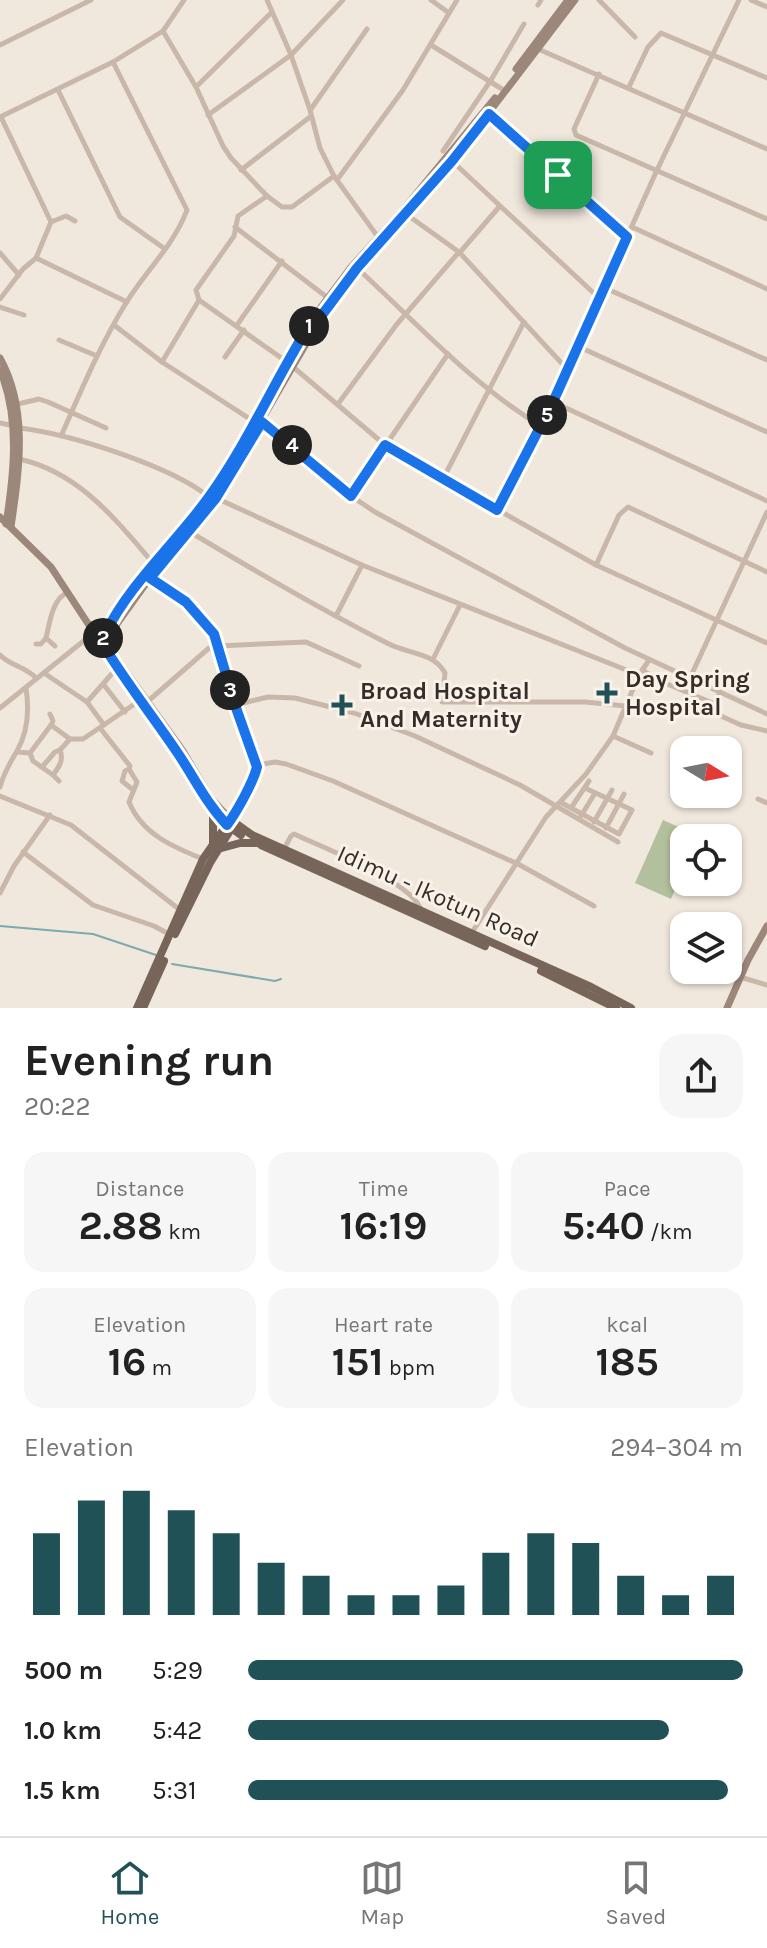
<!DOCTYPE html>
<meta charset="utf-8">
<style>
body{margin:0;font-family:Karla,sans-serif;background:#f6f6f6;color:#222;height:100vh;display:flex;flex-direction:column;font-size:30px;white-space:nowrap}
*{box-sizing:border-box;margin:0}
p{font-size:26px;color:#767676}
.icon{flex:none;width:44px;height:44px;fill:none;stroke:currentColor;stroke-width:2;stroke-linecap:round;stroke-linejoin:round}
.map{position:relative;height:1008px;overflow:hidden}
.details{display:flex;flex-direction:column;background:#fff;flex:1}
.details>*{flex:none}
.needle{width:52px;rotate:100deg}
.fabs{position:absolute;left:670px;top:736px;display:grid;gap:16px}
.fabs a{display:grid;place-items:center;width:72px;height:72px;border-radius:16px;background:#fff;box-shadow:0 2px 6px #0004;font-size:40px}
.pin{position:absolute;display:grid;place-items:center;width:68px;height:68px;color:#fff;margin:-34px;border-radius:16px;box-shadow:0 4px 12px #0006}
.km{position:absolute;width:40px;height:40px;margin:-20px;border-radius:50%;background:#222;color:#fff;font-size:22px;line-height:40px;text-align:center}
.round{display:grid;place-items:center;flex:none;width:84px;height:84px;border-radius:24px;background:#f6f6f6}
.summary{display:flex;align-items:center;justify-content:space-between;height:136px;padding:0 24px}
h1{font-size:44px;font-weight:700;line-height:60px}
.figures{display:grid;grid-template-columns:repeat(3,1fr);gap:12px;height:136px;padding:8px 24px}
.figures div{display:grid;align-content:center;border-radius:20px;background:#f6f6f6;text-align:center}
.figures b{font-size:40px;font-weight:700}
.figures small{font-size:22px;font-weight:400}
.figures p{font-size:22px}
.chart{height:224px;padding:16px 24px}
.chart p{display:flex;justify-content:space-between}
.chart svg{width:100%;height:144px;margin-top:8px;stroke:#205156;stroke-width:6}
ul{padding:0 24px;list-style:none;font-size:26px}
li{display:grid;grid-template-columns:128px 96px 1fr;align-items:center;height:60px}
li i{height:20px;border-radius:10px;background:#205156}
.menu{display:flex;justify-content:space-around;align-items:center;height:112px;border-top:2px solid #e0e0e0;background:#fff;font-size:22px;color:#767676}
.menu a{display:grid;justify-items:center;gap:4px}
.menu .selected{color:#205156}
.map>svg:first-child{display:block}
</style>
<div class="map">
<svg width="767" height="1008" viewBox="0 0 767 1008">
<rect width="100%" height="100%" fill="#f1e8dd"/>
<!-- green -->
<polygon fill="#b3c09d" points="663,820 699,836 684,838 684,869 671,899 635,883"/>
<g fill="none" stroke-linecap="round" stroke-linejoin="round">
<!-- stream -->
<g stroke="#7daaad" stroke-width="2">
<polyline points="0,926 93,934 156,955"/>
<polyline points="172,964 275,981 281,979"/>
</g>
<!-- street -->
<g stroke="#c9b8a9" stroke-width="5">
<polyline points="267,0 291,55 310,110 320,148 334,176 378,237"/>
<polyline points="431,0 449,13"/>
<polyline points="599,0 635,37"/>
<polyline points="751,0 767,7"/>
<polyline points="538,5 541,0"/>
<polyline points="163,31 196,87 223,146 231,158 267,196 282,207 292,207 334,176"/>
<polyline points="0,45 91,0"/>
<polyline points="431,45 502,89"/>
<polyline points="538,49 767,149"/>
<polyline points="599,74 574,129 576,135 767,219"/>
<polyline points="196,87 272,12"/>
<polyline points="629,87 648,47 661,33 767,78"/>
<polyline points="58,90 120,217 165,249"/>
<polyline points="311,109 367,29"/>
<polyline points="489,114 627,237"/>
<polyline points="208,115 291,55 343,0"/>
<polyline points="0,117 113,62 163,31 184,0"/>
<polyline points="443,151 491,80 524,24"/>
<polyline points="452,161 599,298"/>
<polyline points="241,170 310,117"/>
<polyline points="337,180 403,90 457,0"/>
<polyline points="406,214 459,252 567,369"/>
<polyline points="51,222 66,216 75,221"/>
<polyline points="235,227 328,298"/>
<polyline points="632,227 767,289"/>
<polyline points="462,250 499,207"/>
<polyline points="0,253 19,275"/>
<polyline points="36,258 127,302"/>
<path d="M357 268C416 322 472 385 541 426"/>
<polyline points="605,288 767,360"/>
<polyline points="0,299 23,269 36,258 51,222 1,117"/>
<polyline points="199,300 287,362"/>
<polyline points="0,307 24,315"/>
<polyline points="114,325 162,362 256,423"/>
<polyline points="237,325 282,261"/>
<polyline points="59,340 97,356"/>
<polyline points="577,346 767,432"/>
<polyline points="225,357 244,330"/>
<polyline points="162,362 199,300 196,290 234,236 238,216 267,196"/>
<polyline points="292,366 385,445 443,479 596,565 767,643"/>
<polyline points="553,402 767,501"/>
<polyline points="18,404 39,399 48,402 106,428"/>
<polyline points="338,404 397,324 459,252"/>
<polyline points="262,422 277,431 338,487 375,512 625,648 767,714"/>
<polyline points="0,423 14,426"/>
<path d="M20 428C70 434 171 466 209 497"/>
<path d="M61 436C81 391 100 345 126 303 145 272 174 245 187 210L113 62"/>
<path d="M19 459C79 472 116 520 154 564"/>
<polyline points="443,479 524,322"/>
<polyline points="351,496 448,354"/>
<polyline points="216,498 362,565 639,675"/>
<polyline points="497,510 553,402 657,170 739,0"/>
<path d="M190 532C255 571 320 609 387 643 407 654 434 652 445 673L442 702H585L625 706"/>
<polyline points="596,565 619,515 628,507 767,572"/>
<polyline points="150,578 186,602 214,634 235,705 257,767 240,801 234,818"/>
<polyline points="336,616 362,565"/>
<polyline points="36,644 41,644 46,638"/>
<path d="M55 646 46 638C50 622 52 599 68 592"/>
<path d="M0 655C11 666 26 667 36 678"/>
<polyline points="433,659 460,605"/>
<polyline points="642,670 660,681 715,704 720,692"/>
<polyline points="44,673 87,702 104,725"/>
<polyline points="690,678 767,512"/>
<polyline points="104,685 125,712"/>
<polyline points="634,685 659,681"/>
<polyline points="87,702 117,668"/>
<polyline points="147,702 209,648 218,646 306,642 359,666"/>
<polyline points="715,704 721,716 741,725 767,731"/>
<polyline points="235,705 268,697 295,698 354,713 415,736 520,785 618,842"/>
<polyline points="0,708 96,631"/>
<polyline points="51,725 70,739"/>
<path d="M100 728 130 766 129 769 137 782 129 802C142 834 173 847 203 859"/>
<polyline points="613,736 651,753"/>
<polyline points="17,752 30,753 51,725 53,721 50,714"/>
<polyline points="30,753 33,761 53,775"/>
<polyline points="257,765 275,762 286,764 333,781 518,864 594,906"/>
<polyline points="42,767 55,752 60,750"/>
<polyline points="129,769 125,771 122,781 132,789"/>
<path d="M59 781 53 775C59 767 64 760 60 750L70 739H83L139 701"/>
<path d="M0 787C4 772 10 763 17 751 28 732 29 708 26 688"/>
<polyline points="0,796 71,825 180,910"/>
<polyline points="758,799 767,803"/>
<polyline points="562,803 571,808 589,781"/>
<polyline points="571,808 619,834 632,810 585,788"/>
<polyline points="581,816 595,793"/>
<polyline points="594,822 612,790"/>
<polyline points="606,828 624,794"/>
<path d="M284 849 291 836 294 834C324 848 414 882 422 912"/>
<polyline points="23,852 93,905 154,926 169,934"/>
<polyline points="0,893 14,866 50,815"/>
<polyline points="471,934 546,817 586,774 613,736 639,675 649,660"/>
<polyline points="728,969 740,977 767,985"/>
</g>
<!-- secondary -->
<g stroke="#9c887a" stroke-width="7">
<polyline points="516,69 568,0"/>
<polyline points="321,307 351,267 402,211 495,98"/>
<path d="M0 358C29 410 19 471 11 527"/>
<path d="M0 370C20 419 14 472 6 524"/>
<polyline points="0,517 51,567 117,668 179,755 206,799 227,825"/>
<polyline points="99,632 107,630 143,578 209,497 235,459 304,334"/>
<polyline points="112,651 112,636 117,624 150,578 216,498 327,308 357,268 452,161 575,0"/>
<polyline points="112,652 183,751 210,797 231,820"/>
<polyline points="727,1008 748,960 767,926"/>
</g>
<!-- primary -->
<g stroke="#77655a" stroke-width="8">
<polyline points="231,820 252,835 591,987 631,1008"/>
<polyline points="227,825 241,835"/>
<polyline points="213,845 213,810"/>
<polyline points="261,845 485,946"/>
<polyline points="218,849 240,843 257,843"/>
<polyline points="175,934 210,863 233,826"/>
<polyline points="541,971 616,1008"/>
<polyline points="137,1008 203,859 228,823"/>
<polyline points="143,1008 164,961"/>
</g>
</g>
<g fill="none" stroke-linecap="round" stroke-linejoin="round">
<!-- route casing -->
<g stroke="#fff" stroke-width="16">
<path id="route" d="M489 114 627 237 553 402 497 510 385 445 351 496 262 422 216 498 150 578 186 602 214 634 235 705 257 767C253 783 236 813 227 825 206 803 194 777 177 752 152 715 125 681 102 643L105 634C130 583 176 543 209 497 250 440 277 375 315 316L319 319 357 268 452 161Z"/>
</g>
<!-- route -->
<use href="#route" stroke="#1a73e8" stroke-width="10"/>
</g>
<!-- markers -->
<g fill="#205156" stroke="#f9f2e9" stroke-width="3">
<path d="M603 681h8v8h8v8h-8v8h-8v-8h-8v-8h8z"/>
<path d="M338 693h8v8h8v8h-8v8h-8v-8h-8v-8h8z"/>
</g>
<g text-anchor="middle" stroke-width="6" stroke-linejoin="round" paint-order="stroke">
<!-- poi labels -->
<g font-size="24" font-weight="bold" fill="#362d29" stroke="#f9f2e9" text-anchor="start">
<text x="625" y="687">Day Spring<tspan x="625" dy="28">Hospital</tspan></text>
<text x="360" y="699">Broad Hospital<tspan x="360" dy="28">And Maternity</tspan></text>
</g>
<!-- street labels -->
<g font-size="24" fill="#362d29" stroke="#f9f2e9">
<text transform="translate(438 896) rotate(24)" y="8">Idimu - Ikotun Road</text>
</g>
</g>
</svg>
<div class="fabs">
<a><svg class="needle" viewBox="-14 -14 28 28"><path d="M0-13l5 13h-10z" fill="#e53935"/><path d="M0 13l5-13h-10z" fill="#767676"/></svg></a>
<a><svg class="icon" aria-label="locate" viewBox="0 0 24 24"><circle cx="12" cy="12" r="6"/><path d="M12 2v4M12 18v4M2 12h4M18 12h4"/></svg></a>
<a><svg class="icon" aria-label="layers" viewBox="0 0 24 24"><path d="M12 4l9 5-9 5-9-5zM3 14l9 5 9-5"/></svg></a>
</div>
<div class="pin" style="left:558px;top:175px;background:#1e9e55"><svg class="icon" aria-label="arrive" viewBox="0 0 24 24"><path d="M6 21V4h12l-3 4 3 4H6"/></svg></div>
<b class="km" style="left:309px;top:326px">1</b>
<b class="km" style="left:103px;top:638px">2</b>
<b class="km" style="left:230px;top:690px">3</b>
<b class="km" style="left:292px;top:445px">4</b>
<b class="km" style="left:547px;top:415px">5</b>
</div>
<section class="details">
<div class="summary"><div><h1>Evening run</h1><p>20:22</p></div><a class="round"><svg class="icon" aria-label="share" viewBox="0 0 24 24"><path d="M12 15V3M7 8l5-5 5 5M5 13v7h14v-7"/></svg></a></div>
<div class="figures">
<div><p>Distance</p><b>2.88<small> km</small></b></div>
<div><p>Time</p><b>16:19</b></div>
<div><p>Pace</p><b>5:40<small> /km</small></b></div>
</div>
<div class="figures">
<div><p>Elevation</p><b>16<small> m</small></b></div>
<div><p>Heart rate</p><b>151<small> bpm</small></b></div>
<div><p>kcal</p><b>185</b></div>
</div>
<div class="chart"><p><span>Elevation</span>294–304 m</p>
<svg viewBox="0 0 160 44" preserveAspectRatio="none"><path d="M5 44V19M15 44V9M25 44V6M35 44V12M45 44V19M55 44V28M65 44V32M75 44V38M85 44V38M95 44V35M105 44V25M115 44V19M125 44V22M135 44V32M145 44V38M155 44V32"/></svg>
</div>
<ul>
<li><b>500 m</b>5:29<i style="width:100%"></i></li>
<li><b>1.0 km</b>5:42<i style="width:85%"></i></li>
<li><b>1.5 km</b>5:31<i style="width:97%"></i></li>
</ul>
</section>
<nav class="menu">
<a class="selected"><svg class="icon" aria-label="home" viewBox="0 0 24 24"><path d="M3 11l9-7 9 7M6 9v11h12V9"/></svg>Home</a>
<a><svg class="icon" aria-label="map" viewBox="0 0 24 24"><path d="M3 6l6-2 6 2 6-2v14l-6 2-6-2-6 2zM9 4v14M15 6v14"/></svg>Map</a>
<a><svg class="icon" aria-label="saved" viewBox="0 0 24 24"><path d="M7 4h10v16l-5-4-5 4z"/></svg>Saved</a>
</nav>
